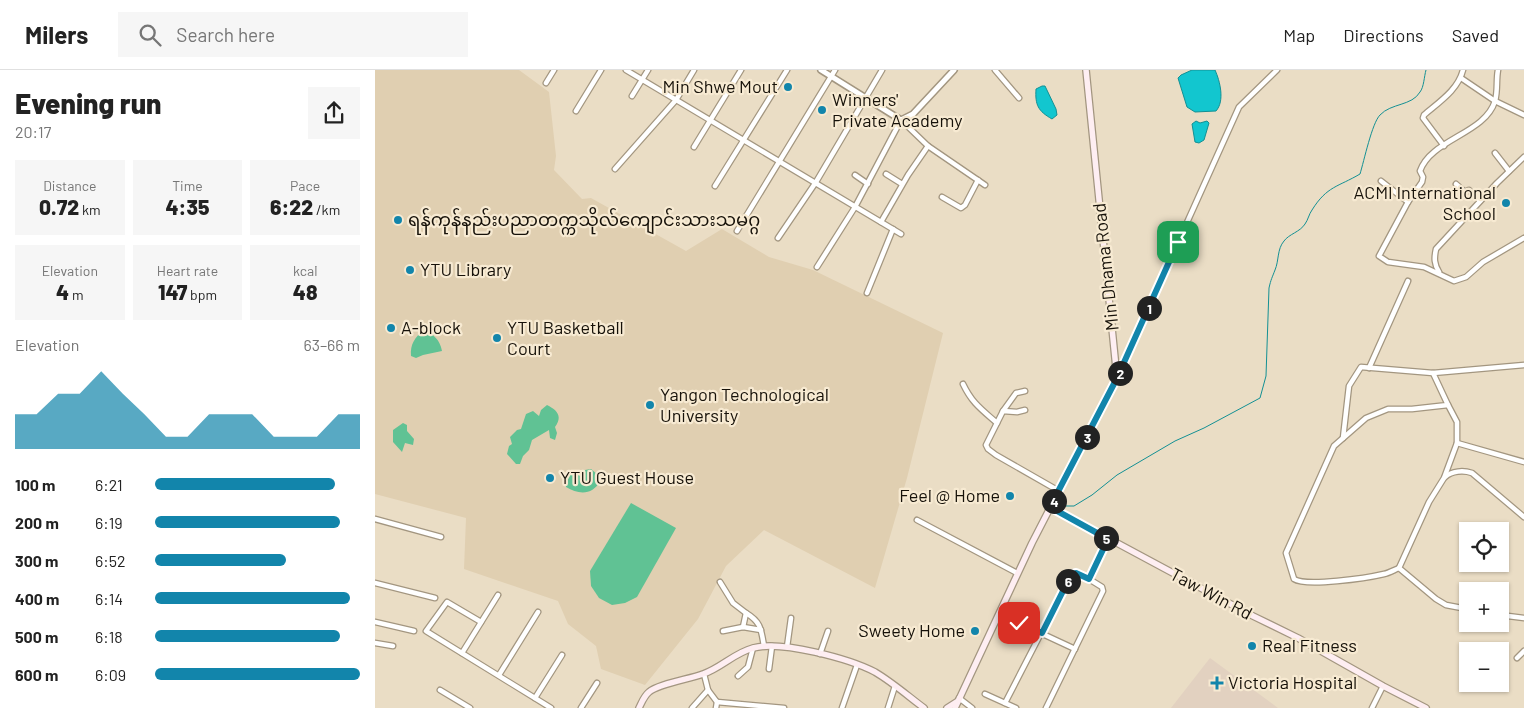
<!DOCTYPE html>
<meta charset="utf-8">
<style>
body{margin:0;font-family:Barlow,"Noto Sans Myanmar",sans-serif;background:#f6f6f6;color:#222;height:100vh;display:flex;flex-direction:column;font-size:19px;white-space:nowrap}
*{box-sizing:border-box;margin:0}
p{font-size:16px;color:#767676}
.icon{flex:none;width:28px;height:28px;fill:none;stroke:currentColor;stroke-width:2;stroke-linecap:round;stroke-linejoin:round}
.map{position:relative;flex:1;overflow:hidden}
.side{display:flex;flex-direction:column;background:#fff;width:375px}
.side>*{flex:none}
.fabs{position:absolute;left:1084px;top:452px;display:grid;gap:10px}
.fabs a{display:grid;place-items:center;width:50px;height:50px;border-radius:0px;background:#fff;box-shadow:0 1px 4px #0004;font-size:25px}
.pin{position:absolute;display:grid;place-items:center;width:42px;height:42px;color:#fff;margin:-21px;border-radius:10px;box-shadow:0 2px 8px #0006}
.km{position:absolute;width:25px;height:25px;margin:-12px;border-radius:50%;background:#222;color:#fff;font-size:14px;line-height:25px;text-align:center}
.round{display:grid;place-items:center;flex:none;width:52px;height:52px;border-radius:0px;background:#f6f6f6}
.headline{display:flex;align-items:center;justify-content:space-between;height:85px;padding:0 15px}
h1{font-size:28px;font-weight:800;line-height:38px}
.stats{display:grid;grid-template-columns:repeat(3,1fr);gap:8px;height:85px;padding:5px 15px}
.stats div{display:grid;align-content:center;border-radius:0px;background:#f6f6f6;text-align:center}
.stats b{font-size:21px;font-weight:800}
.stats small{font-size:14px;font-weight:400}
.stats p{font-size:14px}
.chart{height:140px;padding:10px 15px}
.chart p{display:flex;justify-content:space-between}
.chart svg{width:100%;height:90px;margin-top:5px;fill:#1285ab;opacity:.7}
ul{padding:0 15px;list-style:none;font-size:16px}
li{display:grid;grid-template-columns:80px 60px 1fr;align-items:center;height:38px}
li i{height:12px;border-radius:6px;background:#1285ab}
header{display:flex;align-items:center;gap:30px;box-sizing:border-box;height:70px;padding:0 25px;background:#fff;border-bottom:1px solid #e0e0e0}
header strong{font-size:24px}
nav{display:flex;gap:28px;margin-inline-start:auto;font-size:18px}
.search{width:350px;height:45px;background:#f6f6f6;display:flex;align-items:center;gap:12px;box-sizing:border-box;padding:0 18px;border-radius:0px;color:#767676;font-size:19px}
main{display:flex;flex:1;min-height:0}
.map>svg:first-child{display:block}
</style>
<header>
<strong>Milers</strong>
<div class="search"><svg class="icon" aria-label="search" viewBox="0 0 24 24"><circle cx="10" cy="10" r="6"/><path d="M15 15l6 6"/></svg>Search here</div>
<nav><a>Map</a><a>Directions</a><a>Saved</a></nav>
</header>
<main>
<section class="side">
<div class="headline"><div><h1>Evening run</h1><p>20:17</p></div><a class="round"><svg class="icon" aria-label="share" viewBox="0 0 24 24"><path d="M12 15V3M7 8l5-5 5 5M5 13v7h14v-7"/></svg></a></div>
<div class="stats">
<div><p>Distance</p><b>0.72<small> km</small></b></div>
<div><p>Time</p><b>4:35</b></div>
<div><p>Pace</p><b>6:22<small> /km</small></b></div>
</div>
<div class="stats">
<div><p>Elevation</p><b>4<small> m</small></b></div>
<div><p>Heart rate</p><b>147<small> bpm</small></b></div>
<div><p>kcal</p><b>48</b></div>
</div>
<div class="chart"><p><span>Elevation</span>63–66 m</p>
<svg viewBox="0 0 160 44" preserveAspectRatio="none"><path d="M0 44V27L10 27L20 17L30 17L40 6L50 17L60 27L70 38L80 38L90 27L100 27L110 27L120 38L130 38L140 38L150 27L160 27V44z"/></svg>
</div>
<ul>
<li><b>100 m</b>6:21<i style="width:88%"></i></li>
<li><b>200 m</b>6:19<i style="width:90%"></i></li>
<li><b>300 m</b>6:52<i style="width:64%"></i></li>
<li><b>400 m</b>6:14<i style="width:95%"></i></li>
<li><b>500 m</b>6:18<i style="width:90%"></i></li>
<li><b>600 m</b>6:09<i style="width:100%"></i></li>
</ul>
</section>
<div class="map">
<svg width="1149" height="638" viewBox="0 0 1149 638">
<rect width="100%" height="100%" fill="#eaddc5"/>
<!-- built -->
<polygon fill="#e0cfb1" points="0,0 144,0 174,22 181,86 179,100 207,129 216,128 311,181 347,159 394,187 438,200 568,263 532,408 500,518 389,460 351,496 323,549 270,615 226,599 221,576 193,554 183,531 89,499 91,448 0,424"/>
<!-- medical -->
<polygon fill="#e2d1c0" points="835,588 903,638 796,638"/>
<!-- green -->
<g fill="#60c294">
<path d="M48 260C59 264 65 270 67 281L48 285 41 288 36 286C35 274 40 268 48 260Z"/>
<path d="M172 335C182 340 188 346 180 357L182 363 180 370 175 368 174 360 157 370 154 380 148 386 145 394H141L132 384 134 376 137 374 135 367 142 360 146 359 151 344 158 341 164 346 166 340Z"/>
<polygon points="28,353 32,355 32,361 39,369 38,375 30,373 27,382 18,372 18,360"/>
<path d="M216 399 222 404 225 411C218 425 204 425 191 417L189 408 194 402 199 401 205 406 210 400Z"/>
<polygon points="256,433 301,458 262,527 250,533 237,535 224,528 216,516 215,501"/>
</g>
<!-- water -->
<g fill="#12c6cf" stroke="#139094">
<path d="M817 0H840C845 11 850 31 841 41L820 42 812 37 803 8 806 5Z"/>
<path d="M667 16H670L681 39 682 45 677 49C663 41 660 35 661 19Z"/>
<polygon points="821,51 825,53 832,51 834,53 829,70 824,73 820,72 817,54"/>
</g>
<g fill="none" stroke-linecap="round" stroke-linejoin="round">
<!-- stream -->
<path stroke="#139094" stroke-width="1" d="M691 436H699L717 425 742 405 800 371 829 358 885 328 891 306 894 218C896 209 897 208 900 200 904 191 902 179 909 171 914 164 925 162 930 154 933 150 934 144 937 140 952 116 963 117 985 104 989 91 997 53 1005 45 1016 33 1037 36 1045 22 1049 17 1049 7 1051 0"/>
<!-- minor casing -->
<g stroke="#a39680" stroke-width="7">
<g id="minor">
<polyline points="251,0 526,164"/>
<polyline points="620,0 644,28"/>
<path d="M1123 0C1121 10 1123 21 1120 31 1110 64 1056 69 1045 101L1048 107 1047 112 1033 132 1004 186 1013 192 1049 197 1079 211 1091 207 1108 192 1149 168"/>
<polyline points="1086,8 1120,31 1149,45"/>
<polyline points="171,13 179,0"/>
<polyline points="257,26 273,0"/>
<polyline points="201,41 226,0"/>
<path d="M1069 76 1048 48 1049 45C1064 32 1083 20 1088 0"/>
<polyline points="319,77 366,0"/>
<polyline points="1120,83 1134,101"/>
<polyline points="240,99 301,30 319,0"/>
<polyline points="511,104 527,114"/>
<polyline points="480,105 493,114"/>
<polyline points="1006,111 1033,132"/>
<polyline points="1081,114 1090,122 1094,120 1105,131"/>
<polyline points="340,116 412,0"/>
<polyline points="567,127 586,138 590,135 603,110"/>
<polyline points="506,152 533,105 553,76"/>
<polyline points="362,161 460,0"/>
<polyline points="403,168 441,112 507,0"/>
<polyline points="442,197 480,137 526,50 553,76 610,115"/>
<path d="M1064 202C1059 194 1059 188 1061 179L1122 113 1149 87"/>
<polyline points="492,223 518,159"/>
<polyline points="994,298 1033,211"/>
<polyline points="742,308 864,37 902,0"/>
<path d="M588 314C597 333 606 339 622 353L611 375 613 379 621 385 684 421"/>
<polyline points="1073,335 1082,352 1082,373 1069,408 1054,432 1024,498 1061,529 1071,535 1092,539"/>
<polyline points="628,341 641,323 650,321"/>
<polyline points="622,353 628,341 642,342 650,340"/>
<polyline points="968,368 974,316 986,297 1058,303"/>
<polyline points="1082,373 1149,392"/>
<path d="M1070 407C1077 401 1088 400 1097 403L1149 447"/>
<polyline points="0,449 66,467"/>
<polyline points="542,450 642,503"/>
<path d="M1024 498C1019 500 1014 503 1009 504 992 508 931 517 919 509L911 483 959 376 991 348 1013 339H1037L1073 335 1058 303 1149 295"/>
<polyline points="345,512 358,533 371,543 368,557"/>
<polyline points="0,513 60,528"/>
<path d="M371 543C386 552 386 559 389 576"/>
<polyline points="1125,545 1149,548"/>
<polyline points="0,552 39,561"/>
<polyline points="106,552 72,532 51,561 176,638"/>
<polyline points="644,553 700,579"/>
<polyline points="348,561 368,557 386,560"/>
<polyline points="0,573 18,576"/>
<polyline points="412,577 416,548"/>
<polyline points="87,583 123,525"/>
<polyline points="445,584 453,561"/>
<polyline points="1142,588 1149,581"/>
<polyline points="394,599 397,576"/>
<polyline points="329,604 333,620 342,632 341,638"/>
<polyline points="124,605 163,542"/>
<polyline points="363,606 373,597 378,578"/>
<polyline points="65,620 95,638"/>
<polyline points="610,624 641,638"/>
<polyline points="160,628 187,585"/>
<polyline points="584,628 597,638"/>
<polyline points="342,632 409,638"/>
<polyline points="630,633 696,505 701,503 714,509 733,469"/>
<polyline points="206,638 222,613"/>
<polyline points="317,638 333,620"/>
<polyline points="467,638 482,595"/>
<polyline points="513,638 520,616"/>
<polyline points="671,638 728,521 727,517 714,509"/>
<polyline points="997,638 1008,616"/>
</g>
</g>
<!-- tertiary casing -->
<g stroke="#a39680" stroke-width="8">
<polyline id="tertiary" points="446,0 526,50 538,44 579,0"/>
</g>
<!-- secondary casing -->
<g stroke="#a39680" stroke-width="8">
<g id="secondary">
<polyline points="675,437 878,546 923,568 1008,616 1051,638"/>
<path d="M264 638C267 632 269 626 274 622 283 614 315 609 328 604 346 598 359 583 378 578 406 570 475 589 500 602 517 612 533 626 549 638"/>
<polyline points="572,638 583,631"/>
<polyline points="580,638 657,473 742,308 711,0"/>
</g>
</g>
<!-- minor -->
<use href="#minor" stroke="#fff" stroke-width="4.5"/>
<!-- tertiary -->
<use href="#tertiary" stroke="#fff" stroke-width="5"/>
<!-- secondary -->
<use href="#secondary" stroke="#feeef2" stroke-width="5.5"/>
</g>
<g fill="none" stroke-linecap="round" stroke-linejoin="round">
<!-- route casing -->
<g stroke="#fff" stroke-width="10">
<polyline id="route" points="644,553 667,563 696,505 701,503 714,509 733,469 675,437 742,308 803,172"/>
</g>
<!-- route -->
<use href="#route" stroke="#1285ab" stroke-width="6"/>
</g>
<!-- markers -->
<g fill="#1285ab" stroke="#f7ead2" stroke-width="2">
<circle cx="413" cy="17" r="5"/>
<circle cx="447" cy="40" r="5"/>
<circle cx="1131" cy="133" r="5"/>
<circle cx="23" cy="150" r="5"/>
<circle cx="35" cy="200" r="5"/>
<circle cx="16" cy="258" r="5"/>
<circle cx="122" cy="268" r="5"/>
<circle cx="275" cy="335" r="5"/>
<circle cx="175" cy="408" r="5"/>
<circle cx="635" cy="426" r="5"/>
<circle cx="600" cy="561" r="5"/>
<circle cx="877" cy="576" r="5"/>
<path d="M839.5 605.5h5v5h5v5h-5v5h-5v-5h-5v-5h5z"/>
</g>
<g text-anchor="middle" stroke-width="4.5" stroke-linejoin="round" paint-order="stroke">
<!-- poi labels -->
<g font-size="18" fill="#161109" stroke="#f7ead2" text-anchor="start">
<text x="403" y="23" text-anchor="end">Min Shwe Mout</text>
<text x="457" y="36">Winners'<tspan x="457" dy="21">Private Academy</tspan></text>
<text x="1121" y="129" text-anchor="end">ACMI International<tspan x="1121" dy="21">School</tspan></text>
<text x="33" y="156">ရန်ကုန်နည်းပညာတက္ကသိုလ်ကျောင်းသားသမဂ္ဂ</text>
<text x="45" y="206">YTU Library</text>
<text x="26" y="264">A-block</text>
<text x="132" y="264">YTU Basketball<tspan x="132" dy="21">Court</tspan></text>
<text x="285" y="331">Yangon Technological<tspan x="285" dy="21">University</tspan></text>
<text x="185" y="414">YTU Guest House</text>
<text x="625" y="432" text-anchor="end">Feel @ Home</text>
<text x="590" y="567" text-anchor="end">Sweety Home</text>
<text x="887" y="582">Real Fitness</text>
<text x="853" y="619">Victoria Hospital</text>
</g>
<!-- street labels -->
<g font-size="18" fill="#161109" stroke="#f7ead2">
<text transform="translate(731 197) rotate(-96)" y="6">Min Dhama Road</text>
<text transform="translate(836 524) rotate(28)" y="6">Taw Win Rd</text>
</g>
</g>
</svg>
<div class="fabs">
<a><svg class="icon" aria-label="locate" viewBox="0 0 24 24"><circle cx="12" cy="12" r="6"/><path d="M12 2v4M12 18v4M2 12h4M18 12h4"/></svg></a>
<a>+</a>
<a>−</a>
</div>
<div class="pin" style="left:803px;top:172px;background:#1e9e55"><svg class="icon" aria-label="arrive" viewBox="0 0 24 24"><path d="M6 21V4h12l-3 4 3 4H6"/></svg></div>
<div class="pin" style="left:644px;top:553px;background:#d93025"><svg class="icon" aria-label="check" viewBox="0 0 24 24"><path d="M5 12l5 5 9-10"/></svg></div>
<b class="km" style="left:774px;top:238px">1</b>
<b class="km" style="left:745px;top:303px">2</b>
<b class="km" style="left:712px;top:367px">3</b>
<b class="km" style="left:679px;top:431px">4</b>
<b class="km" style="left:731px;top:468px">5</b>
<b class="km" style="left:693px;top:511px">6</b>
</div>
</main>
